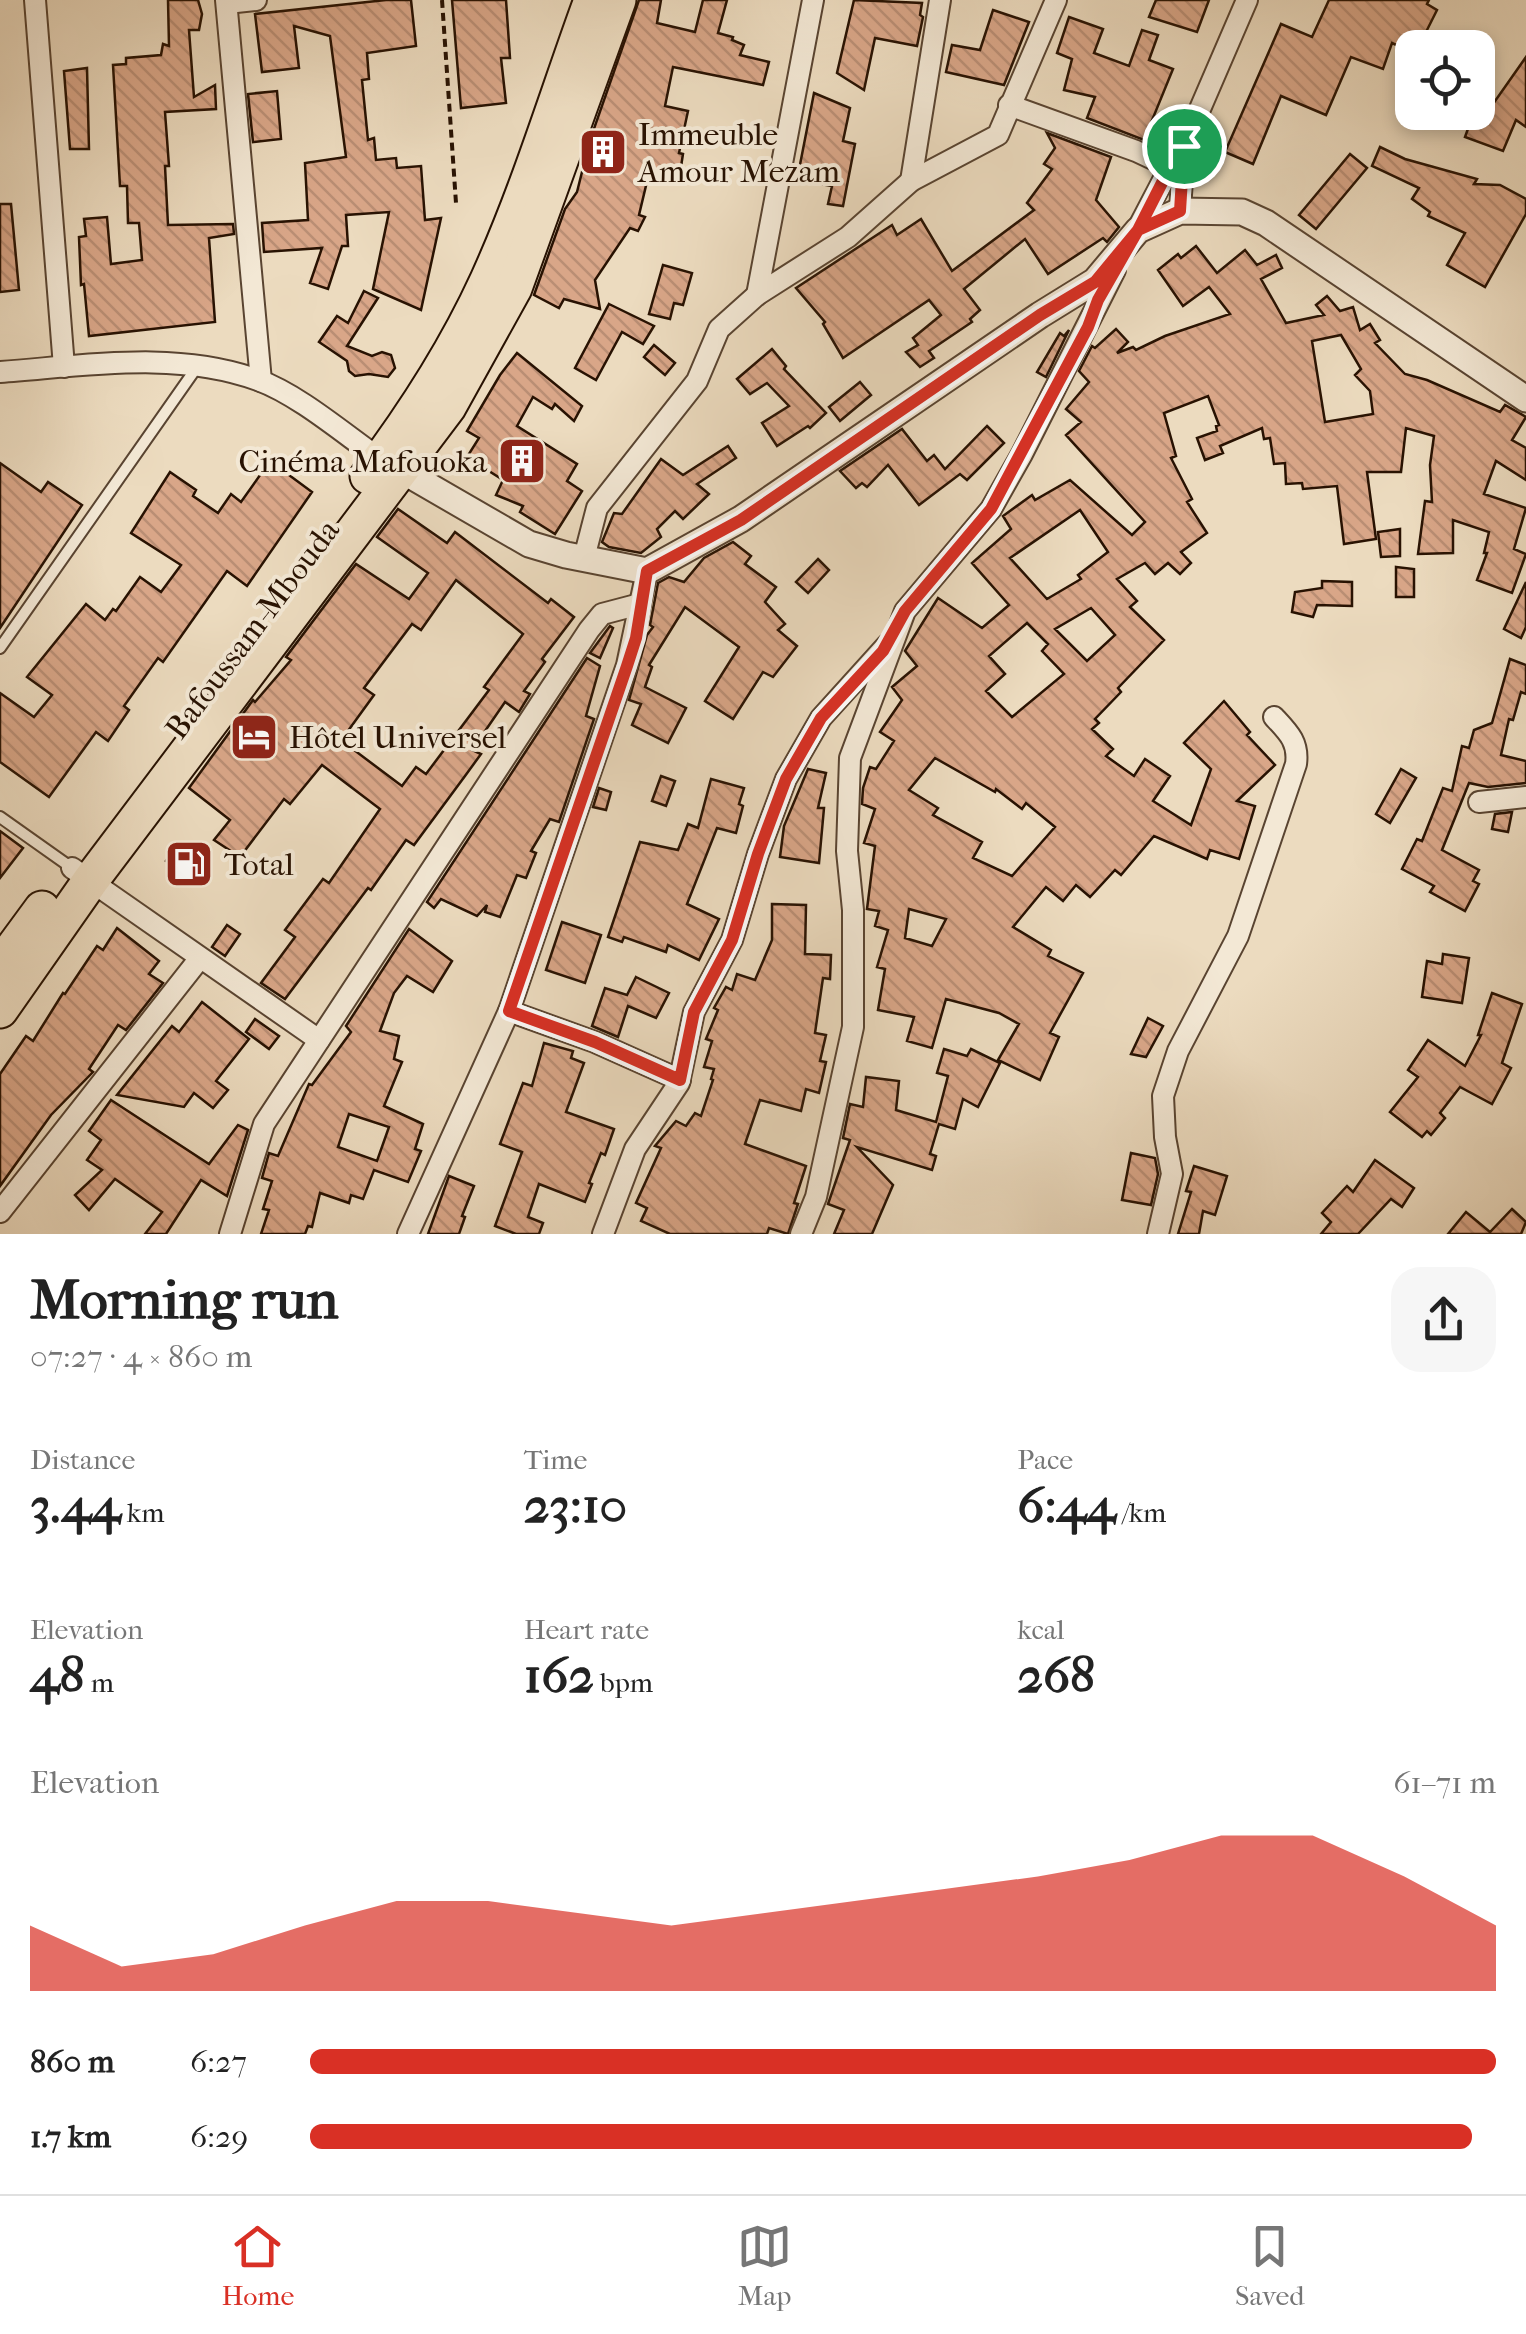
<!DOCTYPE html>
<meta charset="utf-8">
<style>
body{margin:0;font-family:"IM FELL French Canon",serif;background:#f6f6f6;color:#222;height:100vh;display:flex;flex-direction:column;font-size:38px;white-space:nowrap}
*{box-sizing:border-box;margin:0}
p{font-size:32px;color:#767676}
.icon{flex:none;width:55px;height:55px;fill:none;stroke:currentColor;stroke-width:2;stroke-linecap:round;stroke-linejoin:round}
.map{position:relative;height:1234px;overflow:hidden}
.details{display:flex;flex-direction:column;background:#fff;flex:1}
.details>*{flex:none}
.controls{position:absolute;left:1395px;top:30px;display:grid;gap:20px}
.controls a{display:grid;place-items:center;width:100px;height:100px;border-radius:20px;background:#fff;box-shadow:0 5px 15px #0003;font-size:50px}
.pin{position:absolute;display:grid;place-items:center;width:85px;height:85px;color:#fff;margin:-42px;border:5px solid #fff;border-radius:50%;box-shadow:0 2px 10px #0007}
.round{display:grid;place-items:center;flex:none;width:105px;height:105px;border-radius:30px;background:#f6f6f6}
.headline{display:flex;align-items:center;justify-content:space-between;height:170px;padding:0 30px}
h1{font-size:55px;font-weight:700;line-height:75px}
.metrics{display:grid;grid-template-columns:repeat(3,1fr);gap:15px;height:170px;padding:10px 30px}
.metrics div{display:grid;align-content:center}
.metrics b{font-size:50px;font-weight:700}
.metrics small{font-size:28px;font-weight:400}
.metrics p{font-size:28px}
.chart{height:280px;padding:20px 30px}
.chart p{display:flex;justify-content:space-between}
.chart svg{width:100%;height:180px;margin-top:10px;fill:#d93025;opacity:.7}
ul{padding:0 30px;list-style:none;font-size:32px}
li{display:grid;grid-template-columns:160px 120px 1fr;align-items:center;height:75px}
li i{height:25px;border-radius:12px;background:#d93025}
.dock{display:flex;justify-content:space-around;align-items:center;height:140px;border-top:2px solid #e0e0e0;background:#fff;font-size:28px;color:#767676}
.dock a{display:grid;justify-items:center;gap:5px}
.dock .selected{color:#d93025}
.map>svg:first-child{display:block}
</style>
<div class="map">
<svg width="1526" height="1234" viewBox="0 0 1526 1234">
<defs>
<pattern id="building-back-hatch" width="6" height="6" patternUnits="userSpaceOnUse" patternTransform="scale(2.5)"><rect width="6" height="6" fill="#d9a688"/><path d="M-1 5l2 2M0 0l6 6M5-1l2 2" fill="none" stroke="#ba8e74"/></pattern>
</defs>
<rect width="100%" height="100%" fill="#ecdbbf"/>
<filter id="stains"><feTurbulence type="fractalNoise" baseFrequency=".002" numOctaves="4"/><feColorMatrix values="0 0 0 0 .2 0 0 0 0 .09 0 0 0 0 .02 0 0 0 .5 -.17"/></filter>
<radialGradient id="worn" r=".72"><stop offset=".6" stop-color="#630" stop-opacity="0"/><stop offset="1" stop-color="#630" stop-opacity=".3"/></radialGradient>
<!-- building -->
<g fill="url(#building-back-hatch)" stroke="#281202" stroke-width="2.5" fill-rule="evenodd">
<polygon points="168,0 198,0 202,14 199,30 189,30 194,97 215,85 216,109 165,112 169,166 165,166 168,225 233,224 234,234 209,238 215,322 89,336 84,284 81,285 79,237 86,236 84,219 107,217 111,264 142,260 139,223 128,223 127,186 120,186 113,65 126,64 126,58 161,55 163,44 169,46"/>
<polygon points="386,0 411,0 416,46 367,53 369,79 362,80 368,140 374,138 376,160 396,158 397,168 421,166 425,220 441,218 421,310 373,289 389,212 346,215 348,246 342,246 328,289 310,283 322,248 264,252 262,223 308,220 305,163 346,157 330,36 294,26 299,68 262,72 255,14"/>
<polygon points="452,0 506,0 510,58 501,58 506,103 461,108"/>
<polygon points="639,0 661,0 657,23 695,32 703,0 727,0 718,33 733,37 732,40 744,45 740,55 769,62 763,85 673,67 665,106 688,111 679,153 683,154 680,173 650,169 639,215 645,217 638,231 630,228 595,280 600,309 564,299 559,308 534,295 565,209 577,192 590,140"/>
<polygon points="854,0 922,3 920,15 923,17 917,46 875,38 864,90 837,73"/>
<polygon points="1156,0 1209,0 1197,32 1149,17"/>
<polygon points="1329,0 1429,0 1427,4 1437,10 1423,38 1413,34 1405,49 1392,43 1383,69 1351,57 1326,115 1281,96 1253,164 1225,152 1281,24 1312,37"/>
<polygon points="993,10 1029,22 1004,85 946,72 952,45 980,50"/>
<polygon points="1069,17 1103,29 1094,53 1129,66 1142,30 1158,35 1149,60 1173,69 1144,140 1087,118 1095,97 1064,90 1072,59 1057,53"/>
<polygon points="1526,57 1526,127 1516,120 1503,151 1465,137 1474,112 1486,114"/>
<polygon points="87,68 89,149 70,149 64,71"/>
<polygon points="277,91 281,139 253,142 248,94"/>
<polygon points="814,93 850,108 843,141 855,144 843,206 828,204 832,186 797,180"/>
<polygon points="1047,133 1111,157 1096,200 1119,227 1107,242 1103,238 1048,274 1025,239 964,289 980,310 970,319 972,322 929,351 934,358 920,367 906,352 918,345 913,338 941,315 929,300 843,358 823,324 825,322 796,288 892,225 897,235 921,219 952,271 1034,210 1027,203 1052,169 1044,164 1055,148"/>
<polygon points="1380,147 1405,159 1477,179 1474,184 1500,185 1526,199 1526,214 1485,287 1447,265 1465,233 1428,216 1430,212 1412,199 1419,188 1372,166"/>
<polygon points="1350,154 1367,168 1316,229 1299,215"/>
<polygon points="0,204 11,204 19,290 0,292"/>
<path d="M1196 246 1217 273 1245 250 1257 265 1276 255 1282 268 1261 279 1286 323 1324 315 1316 305 1327 296 1340 311 1353 307 1360 330 1370 324 1380 340 1375 343 1405 374 1427 380 1500 412 1505 405 1526 417 1512 440 1526 448V480L1496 461 1484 494 1526 508 1514 549 1526 554 1512 593 1477 580 1487 553H1484L1489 532 1453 520V553L1418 554 1425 501 1432 502 1430 465 1434 436 1406 428 1401 472H1367L1376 539 1344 544 1337 486 1303 489 1302 483 1286 484 1285 463 1274 464 1270 438 1264 439 1262 428 1220 446 1223 453 1205 460 1197 438 1217 431 1216 426 1219 425 1208 396 1164 413 1176 456 1171 458 1192 499 1187 502 1207 533 1181 552 1191 563 1180 574 1168 563 1155 574 1145 563 1117 579 1137 601 1130 607 1164 640 1118 688 1121 692 1095 719 1099 723 1092 729 1113 749 1106 756 1134 776 1145 759 1170 776 1153 801 1191 825 1211 769 1184 743 1224 701 1250 732 1247 735 1275 765 1237 801 1255 806 1239 859 1210 850 1207 859 1154 836 1121 875 1115 870 1090 897 1076 885 1063 901 1046 887 1013 927 1051 950 1048 956 1083 973 1050 1033 1059 1037 1040 1080 998 1060 1019 1024 999 1013 946 999 932 1048 907 1041 914 1017 878 1010 885 969 877 967 888 930 875 926 879 911 867 909 875 846 864 843 875 809 862 804 863 788 870 767 876 769 894 741 880 732 902 700 892 687 917 666 905 651 938 598 982 628 1009 605 972 563 1011 529 1003 516 1032 495 1035 500 1070 480 1132 535 1145 522 1066 435 1081 422 1066 409 1089 382 1079 371 1092 346 1095 348 1116 329 1128 342 1117 353 1133 347 1136 350 1165 336 1230 314 1209 287 1183 306 1158 270 1178 254 1181 258ZM1341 335 1361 369 1355 375 1370 391 1373 414 1325 422 1312 341ZM1080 510 1108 552 1078 575 1081 579 1047 599 1010 558ZM1091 608 1115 635 1087 661 1055 629ZM1027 623 1048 644 1042 651 1064 674 1012 717 986 691 1005 674 989 656ZM935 758 995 792 996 789 1022 809 1026 803 1055 827 1012 876 973 858 982 842 933 815 938 808 909 790ZM909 909 946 919 932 946 905 938Z"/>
<polygon points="663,265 692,273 683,305 674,303 670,319 649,314"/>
<polygon points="364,291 378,298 347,346 372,356 382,352 391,355 395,368 388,377 369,374 355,376 349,371 347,361 319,342 337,316 348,323"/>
<polygon points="609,304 654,326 643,344 622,332 596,380 575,368"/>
<polygon points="1069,330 1046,377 1037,372 1060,333 1064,336"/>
<polygon points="654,345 675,363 665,375 644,357"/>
<polygon points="772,349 786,366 784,369 826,413 810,428 808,426 777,446 762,423 789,406 767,383 750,394 737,379"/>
<polygon points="517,353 582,406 574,421 555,404 552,409 533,397 517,426 577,464 567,481 582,491 555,534 520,512 523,506 496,495 503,480 467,457 479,438 467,431 500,375"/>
<polygon points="860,382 871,395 840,421 829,407"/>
<polygon points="987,426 1004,443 967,480 960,474 919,505 888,465 867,487 862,483 856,488 840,471 902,429 927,461 934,455 945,469"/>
<polygon points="728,446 736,458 697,484 709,494 683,519 675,511 657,529 661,537 641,553 609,547 602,542 614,513 622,514 661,459 683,475"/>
<polygon points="270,461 312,492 247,586 227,571 163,662 158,658 124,706 129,710 108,741 96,732 49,797 0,762 0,693 34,717 52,695 27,677 86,604 105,620 113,609 116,611 140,577 161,592 181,565 131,533 170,472 196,490 193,496 218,513 231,494 241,502"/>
<polygon points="0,463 41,492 48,482 82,505 0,628"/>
<path d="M398 509 447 543 455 532 548 603 551 599 574 617 542 659 545 662 524 691 530 694 519 712 505 702 472 750 481 754 465 776 414 845 406 840 371 890 368 888 285 999 261 983 295 937 285 930 323 879 329 883 380 809 322 765 290 804 284 799 240 857 214 840 230 820 189 788 253 700 255 702 291 660 286 657 356 564 409 599 428 573 377 537ZM456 580 523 634 484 687 489 690 426 774 416 767 402 786 346 744 349 738 345 735 374 695 364 688 412 624 421 630Z"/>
<polygon points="1400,529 1400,556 1381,557 1378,532"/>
<polygon points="733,542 751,556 745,564 776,587 765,602 785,624 778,630 797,646 773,677 763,672 733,719 705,701 739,647 685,607 649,665 652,667 645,687 686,708 668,743 632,725 641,704 629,700 647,635 653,627 650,625 658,583 669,577 684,582 704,558"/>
<polygon points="818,559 829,570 808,593 796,582"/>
<polygon points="1396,567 1414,569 1414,597 1396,597"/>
<polygon points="1322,581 1352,582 1352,606 1317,605 1313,617 1292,612 1295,592 1322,588"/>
<polygon points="1526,582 1526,627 1521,638 1504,629"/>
<polygon points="610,626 613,628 600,658 590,653"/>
<polygon points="587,658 600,666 586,716 594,719 559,822 550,819 531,851 536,853 526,878 517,875 500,917 485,912 487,905 477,916 441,899 434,908 427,902"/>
<polygon points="1510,659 1526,665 1526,694 1521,692 1513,720 1509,719 1501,755 1526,761 1526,783 1488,787 1469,783 1442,850 1479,870 1473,881 1479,884 1465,911 1430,892 1434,886 1402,869 1417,839 1422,841 1443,788 1452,791 1462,746 1469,748 1474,730 1492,723"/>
<polygon points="808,769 826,773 818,808 824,808 819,863 780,857 784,826"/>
<polygon points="1401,769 1416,778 1390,823 1376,814"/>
<polygon points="661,776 675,781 666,806 652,801"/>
<polygon points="711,779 744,788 739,804 743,806 736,833 717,828 687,904 719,919 699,960 668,945 666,952 624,937 622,942 608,937 640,842 678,850 688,824 698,828"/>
<polygon points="599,788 611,792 606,810 593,807"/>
<polygon points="1512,812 1508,832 1492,829 1495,814"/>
<polygon points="0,831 23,848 0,878"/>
<polygon points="177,843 197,856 185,874 166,861"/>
<polygon points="772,904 806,905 805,954 831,955 830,979 823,978 815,1033 826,1035 820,1061 826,1062 819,1093 806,1089 801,1111 760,1100 745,1144 806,1166 794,1203 798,1204 788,1234 769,1228 767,1234 670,1234 641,1221 647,1208 636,1203 661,1148 655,1146 676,1121 686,1126 695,1113 701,1116 713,1080 711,1079 714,1069 704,1067 712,1041 706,1039 718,1010 714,1008 726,987 732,990 737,974 755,980 772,940"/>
<polygon points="562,922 601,935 585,983 546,970"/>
<polygon points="227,925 240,934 225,956 212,947"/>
<polygon points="117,928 159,961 149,974 163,983 126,1030 118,1025 89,1069 93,1072 51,1115 0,1186 0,1074 26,1036 33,1041 63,993 65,994 97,946 103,950"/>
<path d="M409 929 452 961 433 992 407 976 394 993 380 1031 399 1036 394 1059 402 1062 384 1106 423 1124 415 1149 421 1151 408 1182 374 1170 363 1199 351 1195 349 1203 320 1193 312 1227 308 1226 305 1234H261L269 1210 263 1209 272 1181 262 1178 269 1153 278 1156 309 1084 312 1085 351 1032 346 1026ZM349 1114 389 1127 377 1161 338 1147Z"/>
<polygon points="1443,954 1469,958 1462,1003 1422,997 1427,961 1442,964"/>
<polygon points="636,977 669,993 656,1018 628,1006 618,1037 592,1026 605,988 627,995"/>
<polygon points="1492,993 1522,1004 1502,1063 1511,1068 1492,1104 1460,1087 1440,1113 1445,1118 1431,1135 1427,1131 1422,1137 1390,1112 1418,1077 1408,1070 1428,1040 1465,1066 1481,1035 1478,1035"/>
<polygon points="202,1002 249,1039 216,1081 228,1090 213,1108 194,1093 184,1107 117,1095 172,1026 179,1032"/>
<polygon points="1148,1018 1163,1026 1146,1057 1131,1054"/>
<polygon points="255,1019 279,1036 269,1049 246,1032"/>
<polygon points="544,1043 573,1051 571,1058 584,1063 566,1112 614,1129 605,1155 601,1153 589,1183 592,1184 585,1202 539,1184 528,1217 543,1223 539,1234 516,1234 495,1226 522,1152 500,1144 523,1083 532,1086"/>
<polygon points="944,1049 967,1056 971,1049 1000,1063 978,1107 963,1099 955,1129 939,1124 930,1154 936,1156 932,1170 857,1147 893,1185 872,1234 834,1234 844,1210 828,1204 850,1140 843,1138 850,1104 863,1107 866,1077 899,1081 896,1110 936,1122 948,1076 937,1073"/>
<polygon points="111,1100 209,1164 238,1125 248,1130 227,1196 201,1180 166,1234 145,1234 162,1212 115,1179 89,1210 75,1195 102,1170 87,1160 101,1140 89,1131"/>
<polygon points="1131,1153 1155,1158 1158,1174 1151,1205 1122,1200"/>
<polygon points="1375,1160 1414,1188 1402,1207 1391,1199 1358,1234 1321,1234 1331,1222 1322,1213 1347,1186 1353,1192"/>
<polygon points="1194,1166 1227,1176 1215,1215 1203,1211 1199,1234 1178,1234 1191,1192 1186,1191"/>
<polygon points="449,1176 474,1186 462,1216 465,1217 459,1234 428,1234"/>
<polygon points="1512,1209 1526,1222 1521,1234 1448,1234 1466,1212 1490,1232"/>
</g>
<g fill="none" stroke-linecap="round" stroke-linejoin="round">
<!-- service casing -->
<g stroke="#594431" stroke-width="14">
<g id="service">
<polyline points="0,648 197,367"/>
<polyline points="0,817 72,868"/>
</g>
</g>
<!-- minor casing -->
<g stroke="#594431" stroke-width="24">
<g id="minor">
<polyline points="35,0 64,367"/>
<polyline points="226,0 261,381"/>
<polyline points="227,3 256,0"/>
<polyline points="1009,105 1136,151 1170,167"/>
<polyline points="911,181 940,0"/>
<polyline points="1180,211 1184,146"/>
<polyline points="1134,236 1170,167 1184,146 1247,0"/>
<polyline points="757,295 813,0"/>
<path d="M0 372C84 366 176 350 258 380 299 395 344 434 380 459"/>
<polyline points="584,558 597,508 697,381 719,329 757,295 848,237 911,181 998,135 1056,0"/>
<polyline points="1479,802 1526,797"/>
<polyline points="72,868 319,1040"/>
<polyline points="509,1011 595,1042 680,1080"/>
<polyline points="0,1212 200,958"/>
<polyline points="230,1234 264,1124 589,630 602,614 640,604"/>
<polyline points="408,1234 509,1011 627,665 647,571"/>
<polyline points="603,1234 635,1149 679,1083 694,1012 732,940 758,854 786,779 821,718 887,645"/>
<polyline points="801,1234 816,1197 853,1027 853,910 847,851 850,758 905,611 991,509 1022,454 1115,270"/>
<path d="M1158 1234 1172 1174 1165 1137 1163 1096 1178 1051 1238 936 1296 764C1299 742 1288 732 1274 717"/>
</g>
</g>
<!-- tertiary casing -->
<g stroke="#594431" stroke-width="29">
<polyline id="tertiary" points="389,463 529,544 566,555 647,571 741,519 1040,315 1095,281 1138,230 1180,211 1242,212 1266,223 1526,399"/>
</g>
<!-- trunk casing -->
<g stroke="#281202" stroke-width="39">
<g id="trunk">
<path d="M368 476C414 415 456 350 488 280 529 190 558 93 592 0"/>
<polyline points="0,966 42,909"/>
<polyline points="0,1010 91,880 448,407 514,288 618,0"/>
</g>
</g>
<!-- path -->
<polyline stroke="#281202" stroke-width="4" stroke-dasharray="8 5" stroke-linecap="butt" points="442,0 456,203"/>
<!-- service -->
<use href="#service" stroke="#f3e8d5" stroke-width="10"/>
<!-- minor -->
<use href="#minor" stroke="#f3e8d5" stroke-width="20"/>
<!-- tertiary -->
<use href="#tertiary" stroke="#f3e8d5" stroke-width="25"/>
<!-- trunk -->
<use href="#trunk" stroke="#ecdbbf" stroke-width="35"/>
</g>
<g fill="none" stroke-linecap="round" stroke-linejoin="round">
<!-- route casing -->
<g stroke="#fff" stroke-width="20">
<polyline id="route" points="1184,146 1170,167 1138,230 1095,282 1040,315 741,520 647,571 636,638 627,666 509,1011 595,1042 680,1080 694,1012 732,940 758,854 786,779 821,718 883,651 905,611 991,509 1088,327 1098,300 1138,230 1180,211 1184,146"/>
</g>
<!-- route -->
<use href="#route" stroke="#d93025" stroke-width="12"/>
</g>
<!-- icons -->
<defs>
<g id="building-square" transform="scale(2.5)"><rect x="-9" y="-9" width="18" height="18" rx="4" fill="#8f2418" stroke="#f3e8d5"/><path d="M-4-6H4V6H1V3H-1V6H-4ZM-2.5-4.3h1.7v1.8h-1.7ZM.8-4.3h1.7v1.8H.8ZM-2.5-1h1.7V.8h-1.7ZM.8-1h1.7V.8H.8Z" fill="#fff"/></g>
<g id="hotel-square" transform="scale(2.5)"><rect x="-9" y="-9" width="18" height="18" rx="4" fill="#8f2418" stroke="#f3e8d5"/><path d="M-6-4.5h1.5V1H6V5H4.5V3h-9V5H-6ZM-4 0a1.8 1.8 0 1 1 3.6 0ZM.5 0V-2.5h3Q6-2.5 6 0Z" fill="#fff"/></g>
<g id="fuel-square" transform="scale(2.5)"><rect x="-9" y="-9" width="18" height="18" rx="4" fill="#8f2418" stroke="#f3e8d5"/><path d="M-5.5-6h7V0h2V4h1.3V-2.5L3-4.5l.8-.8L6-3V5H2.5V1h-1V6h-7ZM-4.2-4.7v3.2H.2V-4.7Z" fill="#fff"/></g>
</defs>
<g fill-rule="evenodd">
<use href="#building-square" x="603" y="152"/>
<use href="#building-square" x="522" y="461"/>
<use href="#hotel-square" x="254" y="737"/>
<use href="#fuel-square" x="189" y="864"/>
</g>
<g text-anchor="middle" stroke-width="8" stroke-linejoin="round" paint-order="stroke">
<!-- poi labels -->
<g font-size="32" fill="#281202" stroke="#f3e8d5" text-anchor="start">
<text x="638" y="145">Immeuble<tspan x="638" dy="37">Amour Mezam</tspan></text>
<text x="487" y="472" text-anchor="end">Cinéma Mafouoka</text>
<text x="289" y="748">Hôtel Universel</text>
<text x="224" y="875">Total</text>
</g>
<!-- street labels -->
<g font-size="32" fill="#281202" stroke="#f3e8d5">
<text transform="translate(252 629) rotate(-53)" y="11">Bafoussam-Mbouda</text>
</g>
</g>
<rect width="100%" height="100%" filter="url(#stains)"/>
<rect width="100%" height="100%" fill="url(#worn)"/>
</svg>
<div class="controls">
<a><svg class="icon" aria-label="locate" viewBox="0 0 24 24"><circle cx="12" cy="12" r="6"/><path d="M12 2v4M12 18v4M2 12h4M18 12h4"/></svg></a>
</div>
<div class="pin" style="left:1184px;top:146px;background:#1e9e55"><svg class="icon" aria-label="arrive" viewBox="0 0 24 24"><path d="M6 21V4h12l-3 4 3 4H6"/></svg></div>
</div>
<section class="details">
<div class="headline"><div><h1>Morning run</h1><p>07:27 · 4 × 860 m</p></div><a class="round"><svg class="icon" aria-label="share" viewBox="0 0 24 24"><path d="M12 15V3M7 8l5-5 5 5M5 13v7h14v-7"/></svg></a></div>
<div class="metrics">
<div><p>Distance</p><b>3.44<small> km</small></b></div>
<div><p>Time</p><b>23:10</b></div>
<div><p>Pace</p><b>6:44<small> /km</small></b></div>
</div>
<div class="metrics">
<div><p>Elevation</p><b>48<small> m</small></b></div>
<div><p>Heart rate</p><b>162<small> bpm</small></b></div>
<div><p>kcal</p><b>268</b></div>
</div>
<div class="chart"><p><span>Elevation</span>61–71 m</p>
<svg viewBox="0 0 160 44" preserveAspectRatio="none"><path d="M0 44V28L10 38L20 35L30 28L40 22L50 22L60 25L70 28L80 25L90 22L100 19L110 16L120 12L130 6L140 6L150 16L160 28V44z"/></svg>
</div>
<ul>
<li><b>860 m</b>6:27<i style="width:100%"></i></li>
<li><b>1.7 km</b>6:29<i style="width:98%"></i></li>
</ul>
</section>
<nav class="dock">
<a class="selected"><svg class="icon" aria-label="home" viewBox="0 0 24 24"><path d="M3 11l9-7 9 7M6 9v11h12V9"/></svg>Home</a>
<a><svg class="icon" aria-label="map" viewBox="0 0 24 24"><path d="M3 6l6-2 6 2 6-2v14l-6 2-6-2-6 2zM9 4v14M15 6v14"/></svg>Map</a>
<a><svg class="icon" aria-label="saved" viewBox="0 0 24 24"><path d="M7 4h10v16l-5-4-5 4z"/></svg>Saved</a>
</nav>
